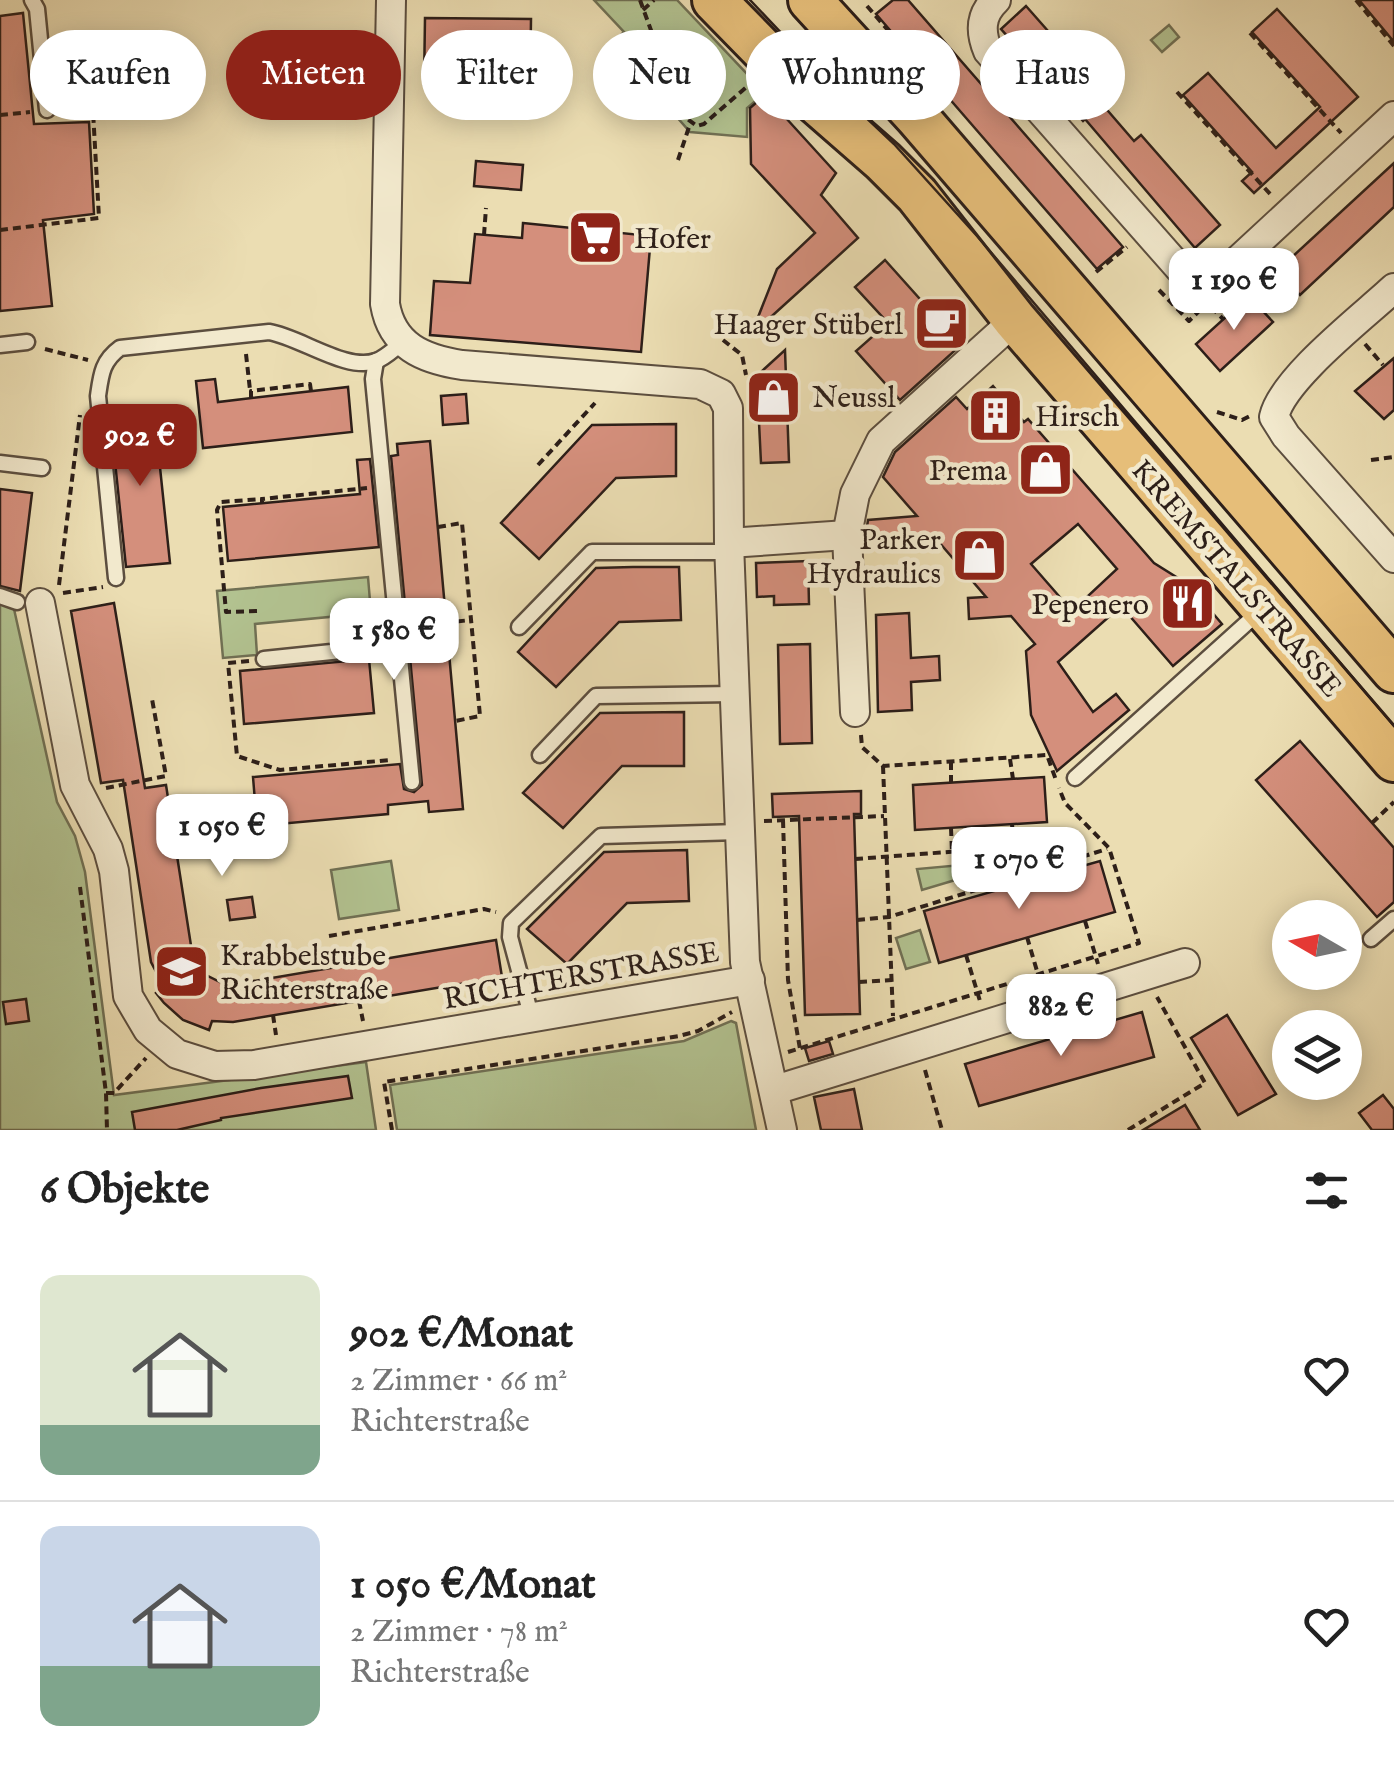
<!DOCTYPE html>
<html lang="de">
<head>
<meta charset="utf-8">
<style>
	:root { --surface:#fff; --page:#f2f2f2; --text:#222; --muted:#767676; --line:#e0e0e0; --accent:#8f2418 }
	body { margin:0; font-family:"IM FELL English",serif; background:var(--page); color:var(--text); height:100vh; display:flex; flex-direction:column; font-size:38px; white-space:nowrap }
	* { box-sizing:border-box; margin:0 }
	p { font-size:32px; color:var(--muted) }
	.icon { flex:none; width:55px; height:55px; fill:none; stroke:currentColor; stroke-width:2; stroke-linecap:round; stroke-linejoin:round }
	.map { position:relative; height:1130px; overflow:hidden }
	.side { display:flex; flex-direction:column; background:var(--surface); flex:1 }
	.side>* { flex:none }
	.top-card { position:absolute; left:30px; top:30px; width:1335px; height:90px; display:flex; gap:20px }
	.needle { width:65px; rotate:279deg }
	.tools { position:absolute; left:1272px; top:900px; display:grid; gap:20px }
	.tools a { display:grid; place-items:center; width:90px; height:90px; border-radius:50%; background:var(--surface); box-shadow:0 5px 25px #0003; font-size:50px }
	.price { position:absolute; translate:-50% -85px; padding:0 22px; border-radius:20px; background:#fff; color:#222; font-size:32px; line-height:65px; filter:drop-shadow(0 2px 5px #0008) }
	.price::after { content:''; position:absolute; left:50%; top:60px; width:30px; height:22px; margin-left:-15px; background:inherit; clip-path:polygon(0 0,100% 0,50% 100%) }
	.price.on { background:var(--accent); color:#fff }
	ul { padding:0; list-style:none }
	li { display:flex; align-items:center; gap:30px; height:250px; padding:0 40px }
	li+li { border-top:2px solid var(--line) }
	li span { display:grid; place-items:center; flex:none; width:280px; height:200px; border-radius:20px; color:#555 }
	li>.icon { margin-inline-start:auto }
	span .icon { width:120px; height:120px; fill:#fffc; stroke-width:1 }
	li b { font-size:42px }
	h2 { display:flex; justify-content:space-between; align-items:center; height:120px; padding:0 40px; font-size:42px }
	.pill { padding:0 35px; border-radius:45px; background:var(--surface); box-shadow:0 5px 25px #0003; font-size:35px; line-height:90px }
	.pill.on { background:var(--accent); color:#fff }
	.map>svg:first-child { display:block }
</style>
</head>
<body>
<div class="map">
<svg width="1394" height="1130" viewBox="0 0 1394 1130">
	<rect width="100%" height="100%" fill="#ebddb2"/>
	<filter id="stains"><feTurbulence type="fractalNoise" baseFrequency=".002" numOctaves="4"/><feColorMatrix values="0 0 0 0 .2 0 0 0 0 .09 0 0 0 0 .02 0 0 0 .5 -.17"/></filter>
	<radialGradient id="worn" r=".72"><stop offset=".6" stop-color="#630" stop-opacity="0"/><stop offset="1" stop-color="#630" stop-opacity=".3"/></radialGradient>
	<g fill="#b2c290" stroke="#707054" stroke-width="2.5">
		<polygon points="594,0 677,0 765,93 747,108 747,137 690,132 612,43 624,32"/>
		<polygon points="1169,25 1179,37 1162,52 1151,40"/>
		<polygon points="368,577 371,613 255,624 257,655 223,658 217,591"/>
		<polygon points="0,602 14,609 57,802 75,836 85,872 114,1095 366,1062 376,1130 0,1130"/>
		<polygon points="391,861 399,910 339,919 331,870"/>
		<polygon points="961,865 962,878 922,890 917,869"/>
		<polygon points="920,930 930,962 906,969 896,938"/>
		<polygon points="731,1021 736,1023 756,1130 397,1130 390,1085 684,1041"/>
	</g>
	<g fill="#d48f7c" stroke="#2d1f19" stroke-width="2.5" fill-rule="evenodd">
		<polygon points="893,0 908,0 1123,247 1097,269 876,14"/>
		<polygon points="1359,0 1394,0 1394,42"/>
		<polygon points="1026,6 1108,99 1102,104 1134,141 1141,135 1220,225 1195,248 1085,119 1083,121 1001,29"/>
		<polygon points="1277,9 1358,97 1254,193 1242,181 1252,172 1183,95 1208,73 1276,148 1320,107 1252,32"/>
		<polygon points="23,13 34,124 89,122 94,214 43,220 52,306 0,311 0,16"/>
		<polygon points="425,18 531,19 530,86 424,85"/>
		<polygon points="765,95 836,173 821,195 858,238 751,335 777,269 815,233 751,164 750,108"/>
		<polygon points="476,161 523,165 521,190 474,186"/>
		<polygon points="1394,163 1394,207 1300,295 1278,270"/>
		<polygon points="523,223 651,236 641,352 430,335 434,281 470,283 475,234 522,238"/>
		<polygon points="885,260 961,345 900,400 856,351 888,323 855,287"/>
		<polygon points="1249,296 1273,322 1220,371 1196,344"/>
		<polygon points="785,350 789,462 761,463 758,402 764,402 762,371"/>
		<polygon points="1394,358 1394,410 1384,419 1355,391"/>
		<polygon points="215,379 218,402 348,387 352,432 203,448 196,381"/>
		<path d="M993 386 1024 422 1028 419 1154 563 1189 585 1222 624 1173 666 1121 606 1058 662 1093 712 1116 694 1129 710 1057 771 1031 715 1026 651 1035 644 1011 616 969 619 968 598 986 597 932 534 865 540 868 520 917 516 883 477 895 452 956 397 967 409ZM1078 524 1117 569 1072 611 1031 564Z"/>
		<polygon points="466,394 468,423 443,425 441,396"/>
		<polygon points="154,410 170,563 126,567 110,414"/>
		<polygon points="676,424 676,476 616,478 539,559 501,523 592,425"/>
		<polygon points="430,441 463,809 429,812 428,801 388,805 388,814 257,826 253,777 400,764 404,789 414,792 422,785 391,456 398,455 397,444"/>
		<polygon points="370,459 379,547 228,561 223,507 360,494 357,460"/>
		<polygon points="0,489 32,493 20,591 0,586"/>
		<polygon points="808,561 809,604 774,605 774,596 757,597 756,563"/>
		<polygon points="633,567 679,567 681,620 619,622 556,687 518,652 596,568"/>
		<polygon points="114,603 145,788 166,785 192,952 204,974 224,984 236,984 496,940 502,977 233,1022 212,1021 209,1030 183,1020 164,1003 156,993 164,987 151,962 123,780 101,783 71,611"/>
		<polygon points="385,612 387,630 373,632 371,613"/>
		<polygon points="909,613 911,658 939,656 940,680 911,682 912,710 878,712 876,615"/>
		<polygon points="810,644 812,743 780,744 778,645"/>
		<polygon points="369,659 374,713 244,724 240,671"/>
		<polygon points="684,712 684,766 622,766 563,828 523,793 600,713"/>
		<polygon points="1300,741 1394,848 1394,902 1377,917 1256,780"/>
		<polygon points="1044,777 1047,822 915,830 913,785"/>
		<polygon points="861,791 861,814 854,814 860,1014 805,1015 799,816 773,817 772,794"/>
		<polygon points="687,850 689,901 627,903 567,964 527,929 604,852"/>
		<polygon points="1100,861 1115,912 939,963 924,911"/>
		<polygon points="252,897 255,917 230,920 227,900"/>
		<polygon points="26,999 29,1021 6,1024 3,1002"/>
		<polygon points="1142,1012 1154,1057 979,1106 965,1064"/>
		<polygon points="1227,1015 1276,1094 1238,1115 1191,1038"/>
		<polygon points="829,1041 833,1054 809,1061 805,1048"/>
		<polygon points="348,1076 352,1098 221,1118 221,1120 177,1130 135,1130 132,1112 261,1088"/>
		<polygon points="854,1089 862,1130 821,1130 814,1097"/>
		<polygon points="1383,1095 1394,1109 1394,1130 1372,1130 1359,1113"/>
		<polygon points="1185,1105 1200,1130 1143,1130"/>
	</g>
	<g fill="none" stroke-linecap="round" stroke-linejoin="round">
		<defs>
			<g id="lane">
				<polyline points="32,0 37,9 47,110"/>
				<polyline points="0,345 27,342"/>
				<polyline points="376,361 373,379 412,782"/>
				<polyline points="0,463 42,468"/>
				<path d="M116 578 98 396C101 375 102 361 120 348L269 332C300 337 347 372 376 361 385 358 394 349 402 343"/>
				<polyline points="0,596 17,602"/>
				<polyline points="519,627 592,552 730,552"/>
				<polyline points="264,659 399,645"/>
				<polyline points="540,755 596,696 734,694"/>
				<polyline points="1075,778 1260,611"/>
				<polyline points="1371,939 1394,919"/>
				<polyline points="528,1004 510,937 511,923 601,836 739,832"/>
			</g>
			<g id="street">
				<path d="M391 0 385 304C392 346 423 359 462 365L700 384 721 394 728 408 729 543 745 962 782 1130"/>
				<path d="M996 0C980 15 980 32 988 51L1181 270 1199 285 1219 278 1394 116"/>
				<path d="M1394 288C1364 316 1282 379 1274 417L1286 436 1394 558"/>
				<polyline points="729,543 847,535"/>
				<polyline points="40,603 75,785 108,849 114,871 128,996 148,1030 177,1054 215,1066 254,1065 750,980"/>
				<polyline points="855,712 847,535 855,494 881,441 1015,320"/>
				<polyline points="775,1090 1185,963"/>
			</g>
			<g id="primary">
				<polyline points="714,0 804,92 883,161 917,195 1015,320 1394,760"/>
				<polyline points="810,0 917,117 1394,671"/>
			</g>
		</defs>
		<use href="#lane" stroke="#5c4e3f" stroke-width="19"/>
		<use href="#street" stroke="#5c4e3f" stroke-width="32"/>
		<use href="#primary" stroke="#2d1f19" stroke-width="48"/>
		<g stroke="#2d1f19" stroke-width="4" stroke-dasharray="8 5" stroke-linecap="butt">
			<polyline points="640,0 652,33"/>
			<polyline points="1356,0 1394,46"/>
			<polyline points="867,6 934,83"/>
			<polyline points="643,10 654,0"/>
			<polyline points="1250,33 1341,133"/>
			<circle cx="657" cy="48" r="14"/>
			<polyline points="663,61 682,115 697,126 704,124 751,83"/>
			<polyline points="1177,92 1271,195"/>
			<polyline points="0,115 30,112"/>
			<polyline points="678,160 690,124"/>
			<polyline points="0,230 99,218 93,111 64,111"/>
			<polyline points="484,235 486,208"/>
			<polyline points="1096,272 1127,247"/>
			<polyline points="1159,290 1189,321 1200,310"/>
			<polyline points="1211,307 1223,319"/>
			<polyline points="723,340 742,355 746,375"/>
			<polyline points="1365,344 1383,365"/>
			<polyline points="45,349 88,360"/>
			<polyline points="246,354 250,390"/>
			<polyline points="251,398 251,391 310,384 311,391"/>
			<polyline points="1217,412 1242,420 1250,416"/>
			<polyline points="1371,460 1394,457"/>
			<polyline points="538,465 595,403"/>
			<polyline points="262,504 262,499 367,488"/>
			<polyline points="438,527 462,523 480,716 455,721"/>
			<polyline points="59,585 80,415"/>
			<polyline points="63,593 103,587"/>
			<polyline points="257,611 226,612 217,510 221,502 262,499"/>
			<polyline points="431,624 471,620"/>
			<polyline points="249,661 228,663 237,756 280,770 390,760"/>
			<polyline points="861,735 862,747 883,766 1047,755 1056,780"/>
			<polyline points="1010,759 1013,779"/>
			<polyline points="951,762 951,783"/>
			<polyline points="883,766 893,1016"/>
			<polyline points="106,788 166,776 152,699"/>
			<polyline points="783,820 788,980 800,1049"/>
			<polyline points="764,821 884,816"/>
			<polyline points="1372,823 1394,802"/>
			<polyline points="1012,824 1014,847"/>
			<polyline points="951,828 952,852"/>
			<polyline points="855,859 1014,847 1026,882"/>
			<polyline points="80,887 106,1093 107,1130"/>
			<polyline points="857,920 889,917 1107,849"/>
			<polyline points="1085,921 1098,964"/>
			<polyline points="329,936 484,909 496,912"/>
			<polyline points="1027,937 1037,971"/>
			<polyline points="966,955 980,1001"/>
			<polyline points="859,982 892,980"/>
			<polyline points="445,986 448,1006"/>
			<polyline points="359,1001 363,1021"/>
			<polyline points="273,1015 276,1035"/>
			<polyline points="788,1052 1139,943 1109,848 1065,803 1059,788"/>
			<polyline points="925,1070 942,1130"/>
			<polyline points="106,1093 114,1093 146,1058"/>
			<polyline points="392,1130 384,1082 679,1036 698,1031 732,1012"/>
			<polyline points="1128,1130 1205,1083 1157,997"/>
		</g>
		<use href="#lane" stroke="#f2e9cd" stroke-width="14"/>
		<use href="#street" stroke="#f2e9cd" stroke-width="28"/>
		<use href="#primary" stroke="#e6be79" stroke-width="42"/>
		<polyline stroke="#2d1f19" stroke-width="2.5" points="750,0 821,75 894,144 977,236 1394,726"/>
	</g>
	<defs>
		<symbol id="supermarket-square" viewBox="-11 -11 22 22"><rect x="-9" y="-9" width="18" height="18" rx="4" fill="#8f2418" stroke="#f2e9cd"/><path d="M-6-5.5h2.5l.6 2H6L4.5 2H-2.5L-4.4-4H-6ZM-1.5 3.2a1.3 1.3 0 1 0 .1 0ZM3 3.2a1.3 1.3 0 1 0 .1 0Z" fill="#fff"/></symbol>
		<symbol id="cafe-square" viewBox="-11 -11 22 22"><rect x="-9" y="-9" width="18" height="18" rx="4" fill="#8f2418" stroke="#f2e9cd"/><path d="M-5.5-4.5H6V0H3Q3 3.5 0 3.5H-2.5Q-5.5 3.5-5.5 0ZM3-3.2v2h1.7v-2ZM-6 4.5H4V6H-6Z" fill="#fff"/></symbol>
		<symbol id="shop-square" viewBox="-11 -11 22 22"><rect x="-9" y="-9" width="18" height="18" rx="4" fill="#8f2418" stroke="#f2e9cd"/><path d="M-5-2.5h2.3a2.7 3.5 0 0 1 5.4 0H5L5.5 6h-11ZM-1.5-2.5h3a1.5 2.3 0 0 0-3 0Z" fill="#fff"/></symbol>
		<symbol id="building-square" viewBox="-11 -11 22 22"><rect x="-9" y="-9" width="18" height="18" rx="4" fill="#8f2418" stroke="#f2e9cd"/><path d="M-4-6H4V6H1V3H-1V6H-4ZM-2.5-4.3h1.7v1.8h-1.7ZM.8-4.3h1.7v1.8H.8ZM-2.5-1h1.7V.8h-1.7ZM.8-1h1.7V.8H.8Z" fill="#fff"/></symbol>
		<symbol id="restaurant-square" viewBox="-11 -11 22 22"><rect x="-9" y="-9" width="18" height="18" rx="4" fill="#8f2418" stroke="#f2e9cd"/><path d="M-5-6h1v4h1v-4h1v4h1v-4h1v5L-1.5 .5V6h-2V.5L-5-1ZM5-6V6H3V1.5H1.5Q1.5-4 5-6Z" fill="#fff"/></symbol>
		<symbol id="school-square" viewBox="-11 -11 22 22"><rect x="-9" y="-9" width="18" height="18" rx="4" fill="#8f2418" stroke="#f2e9cd"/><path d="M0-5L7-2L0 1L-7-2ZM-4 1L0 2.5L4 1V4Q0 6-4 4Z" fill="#fff"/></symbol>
	</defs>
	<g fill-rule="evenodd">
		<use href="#supermarket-square" x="564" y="206" width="63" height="63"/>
		<use href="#cafe-square" x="910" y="292" width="63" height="63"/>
		<use href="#shop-square" x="742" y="366" width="63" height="63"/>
		<use href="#building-square" x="964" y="384" width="63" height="63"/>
		<use href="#shop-square" x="1014" y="438" width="63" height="63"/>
		<use href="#shop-square" x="948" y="524" width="63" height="63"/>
		<use href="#restaurant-square" x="1156" y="572" width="63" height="63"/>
		<use href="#school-square" x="150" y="940" width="63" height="63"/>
	</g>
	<g text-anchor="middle" stroke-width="9" stroke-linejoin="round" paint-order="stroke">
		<g font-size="30" fill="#2d1f19" stroke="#f2e9cd" text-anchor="start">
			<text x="634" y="248">Hofer</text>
			<text x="903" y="334" text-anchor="end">Haager Stüberl</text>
			<text x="812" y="407">Neussl</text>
			<text x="1035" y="426">Hirsch</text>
			<text x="1007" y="480" text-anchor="end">Prema</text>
			<text x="941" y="549" text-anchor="end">Parker<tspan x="941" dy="34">Hydraulics</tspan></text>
			<text x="1149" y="614" text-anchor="end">Pepenero</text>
			<text x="220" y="965">Krabbelstube<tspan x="220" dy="34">Richterstraße</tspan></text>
		</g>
		<g font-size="30" fill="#2d1f19" stroke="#f2e9cd">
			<text transform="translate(1237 578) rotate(49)" y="10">KREMSTALSTRASSE</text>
			<text transform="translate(581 975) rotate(-10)" y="10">RICHTERSTRASSE</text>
		</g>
	</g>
	<rect width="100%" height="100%" filter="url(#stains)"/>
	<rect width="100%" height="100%" fill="url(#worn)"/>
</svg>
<div class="tools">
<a><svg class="needle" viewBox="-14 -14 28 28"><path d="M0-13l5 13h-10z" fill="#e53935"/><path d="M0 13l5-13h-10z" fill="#767676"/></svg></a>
<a><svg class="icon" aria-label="layers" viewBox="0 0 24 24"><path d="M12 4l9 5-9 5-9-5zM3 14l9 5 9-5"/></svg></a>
</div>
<b class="price" style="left:1234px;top:333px">1 190 €</b>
<b class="price on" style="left:140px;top:489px">902 €</b>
<b class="price" style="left:394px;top:683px">1 580 €</b>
<b class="price" style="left:222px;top:879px">1 050 €</b>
<b class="price" style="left:1019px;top:912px">1 070 €</b>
<b class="price" style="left:1061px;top:1059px">882 €</b>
<div class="top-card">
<a class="pill">Kaufen</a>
<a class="pill on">Mieten</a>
<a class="pill">Filter</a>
<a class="pill">Neu</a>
<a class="pill">Wohnung</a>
<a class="pill">Haus</a>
</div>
</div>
<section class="side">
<h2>6 Objekte<svg class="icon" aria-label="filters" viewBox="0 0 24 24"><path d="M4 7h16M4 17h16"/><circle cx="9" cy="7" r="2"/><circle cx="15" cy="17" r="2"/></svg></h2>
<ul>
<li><span style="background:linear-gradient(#dfe7d0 75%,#7fa58c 0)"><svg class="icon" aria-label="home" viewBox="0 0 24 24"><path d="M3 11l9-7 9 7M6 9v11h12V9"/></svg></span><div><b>902 €/Monat</b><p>2 Zimmer · 66 m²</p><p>Richterstraße</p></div><svg class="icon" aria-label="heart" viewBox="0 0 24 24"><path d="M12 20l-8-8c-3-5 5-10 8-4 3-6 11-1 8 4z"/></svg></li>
<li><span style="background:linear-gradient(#c9d6e8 70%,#7fa58c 0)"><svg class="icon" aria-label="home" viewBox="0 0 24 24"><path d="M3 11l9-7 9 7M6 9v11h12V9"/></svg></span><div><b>1 050 €/Monat</b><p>2 Zimmer · 78 m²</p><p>Richterstraße</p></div><svg class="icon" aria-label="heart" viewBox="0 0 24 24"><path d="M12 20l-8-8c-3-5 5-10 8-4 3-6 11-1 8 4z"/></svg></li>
</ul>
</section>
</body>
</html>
